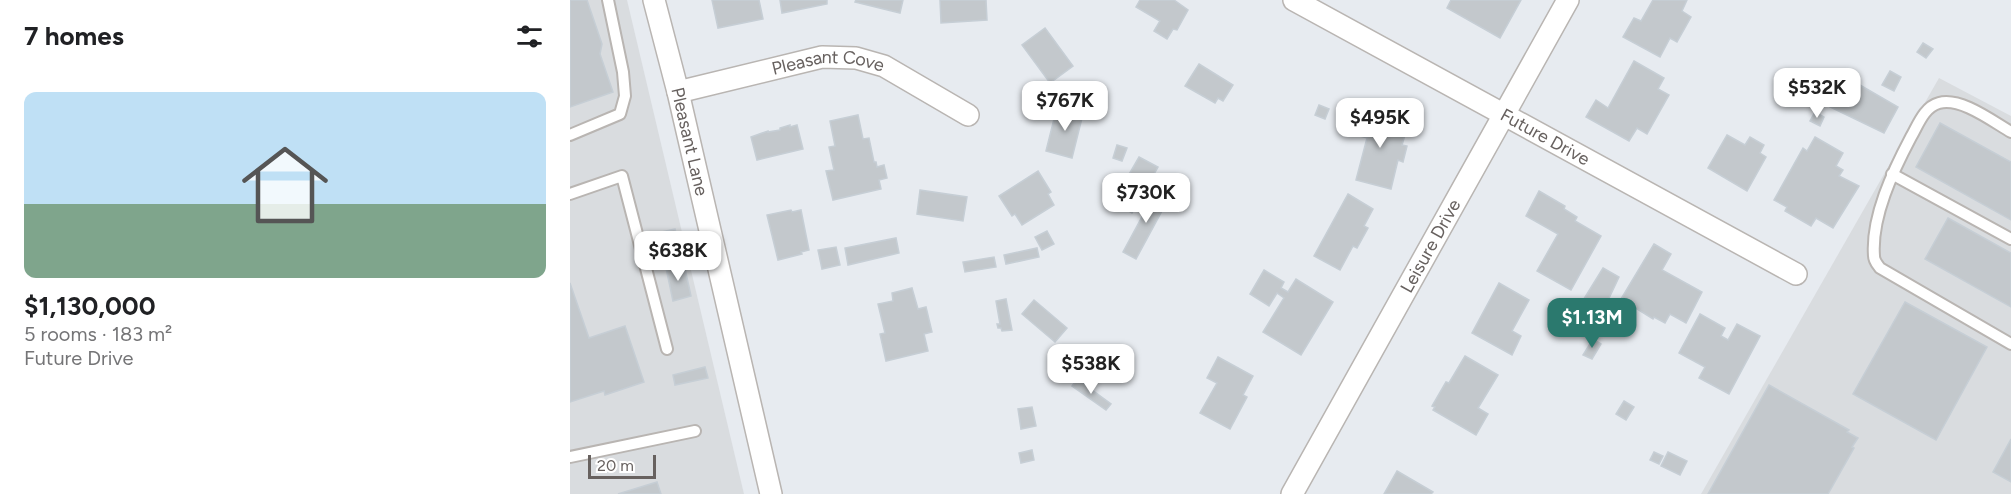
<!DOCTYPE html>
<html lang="en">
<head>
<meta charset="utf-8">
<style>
	:root { --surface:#fff; --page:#f6f6f6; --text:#202124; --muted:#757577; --accent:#2b796e }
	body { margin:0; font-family:Figtree,sans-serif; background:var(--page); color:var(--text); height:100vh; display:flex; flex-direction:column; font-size:22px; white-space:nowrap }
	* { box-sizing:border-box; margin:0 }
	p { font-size:20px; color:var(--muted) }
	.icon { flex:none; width:33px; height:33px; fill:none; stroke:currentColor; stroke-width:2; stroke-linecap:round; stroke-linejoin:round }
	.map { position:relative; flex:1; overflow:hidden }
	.side { display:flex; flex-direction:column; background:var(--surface); width:570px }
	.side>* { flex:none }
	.scale { position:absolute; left:18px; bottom:15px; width:68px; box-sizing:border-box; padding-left:6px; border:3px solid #67615f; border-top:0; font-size:16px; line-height:21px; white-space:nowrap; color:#67615f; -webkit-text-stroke:4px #fff; paint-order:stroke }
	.price { position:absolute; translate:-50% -51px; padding:0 14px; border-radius:12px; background:#fff; color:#222; font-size:20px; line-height:39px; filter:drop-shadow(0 2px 3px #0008) }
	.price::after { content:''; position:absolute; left:50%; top:36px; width:18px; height:14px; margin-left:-9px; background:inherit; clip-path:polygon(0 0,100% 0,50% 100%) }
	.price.on { background:var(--accent); color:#fff }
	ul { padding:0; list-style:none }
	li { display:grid; align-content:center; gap:12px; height:318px; padding:0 24px }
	li span { display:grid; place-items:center; height:186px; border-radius:12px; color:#555 }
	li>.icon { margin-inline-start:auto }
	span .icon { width:108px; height:108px; fill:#fffc; stroke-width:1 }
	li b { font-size:26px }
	h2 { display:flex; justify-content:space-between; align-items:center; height:72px; padding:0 24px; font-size:26px }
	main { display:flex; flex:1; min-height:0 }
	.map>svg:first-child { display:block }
</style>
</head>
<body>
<main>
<section class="side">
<h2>7 homes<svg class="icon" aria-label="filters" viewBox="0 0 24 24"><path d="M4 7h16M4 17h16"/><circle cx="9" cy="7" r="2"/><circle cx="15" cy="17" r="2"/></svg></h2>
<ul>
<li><span style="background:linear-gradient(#bfe0f5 60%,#7fa58c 0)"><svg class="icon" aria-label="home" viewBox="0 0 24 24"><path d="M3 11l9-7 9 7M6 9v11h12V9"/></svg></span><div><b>$1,130,000</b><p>5 rooms · 183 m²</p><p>Future Drive</p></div></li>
</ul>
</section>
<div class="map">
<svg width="1441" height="494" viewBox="0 0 1441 494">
	<rect width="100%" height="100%" fill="#e7ebf0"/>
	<g fill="#d9dcdf">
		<polygon points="0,0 57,0 174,494 0,494"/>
		<polygon points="1369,78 1441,116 1441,494 1131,494"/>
	</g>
	<g fill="#c3c8cc" stroke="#c6ced5" stroke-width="1.5">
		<polygon points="0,0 17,0 32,44 30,54 43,92 0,107"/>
		<polygon points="142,0 189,0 193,19 148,28"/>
		<polygon points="210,0 257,0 257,4 212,13"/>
		<polygon points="286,0 333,0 330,13 285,2"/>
		<polygon points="370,0 416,0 417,20 371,23"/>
		<polygon points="570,0 604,0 618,10 607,30 603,29 597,39 584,31 590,21 566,7"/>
		<polygon points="881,0 951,0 930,38 877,8"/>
		<polygon points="1083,0 1117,0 1112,11 1121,17 1107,42 1100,38 1090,57 1053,37 1064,18 1071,21"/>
		<polygon points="475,28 503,66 480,83 452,45"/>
		<polygon points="1353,43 1363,49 1356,58 1347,52"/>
		<polygon points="1064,61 1094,78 1088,89 1099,95 1077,134 1067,128 1059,141 1016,117 1026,100 1038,108"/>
		<polygon points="629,64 663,85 653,101 648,98 645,103 615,86"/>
		<polygon points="1320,71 1331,77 1324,91 1312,85"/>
		<polygon points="1276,77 1328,107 1314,133 1260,107"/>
		<polygon points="749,105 759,109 755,119 745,115"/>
		<polygon points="487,107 513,114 502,158 476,151"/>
		<polygon points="1245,112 1254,117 1250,126 1240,121"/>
		<polygon points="785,113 838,125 832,145 837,146 833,162 828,160 821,189 786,180 797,138 780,133"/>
		<polygon points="288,115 293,139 299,138 304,162 306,162 307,167 314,165 317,178 309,180 311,189 263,200 256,171 264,170 259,147 265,146 260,121"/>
		<polygon points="1370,123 1441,162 1441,220 1346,167"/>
		<polygon points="220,125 220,127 227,125 233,149 187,160 181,137 198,131 198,132 210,130 210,128"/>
		<polygon points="1157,135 1175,145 1180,137 1194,145 1190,153 1196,157 1177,191 1138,168"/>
		<polygon points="1245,137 1273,153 1266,166 1273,170 1269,176 1289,186 1263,228 1246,218 1241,226 1215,211 1217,207 1204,200 1233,148 1237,151"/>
		<polygon points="547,145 557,148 552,161 543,158"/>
		<polygon points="569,157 588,167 562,213 543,202"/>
		<polygon points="468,171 481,192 478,194 484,205 452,225 445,214 442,216 429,196"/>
		<polygon points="587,189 600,196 566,259 553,252"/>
		<polygon points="350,190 397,197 393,221 347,214"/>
		<polygon points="969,191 995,206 994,209 1007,217 1005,221 1031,236 1001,290 967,271 988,234 956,216"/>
		<polygon points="778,194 803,209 794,226 798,228 787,248 783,246 770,270 744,256"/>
		<polygon points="221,210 222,212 231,210 239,250 231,252 232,254 208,260 197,215"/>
		<polygon points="1378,218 1441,253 1441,307 1355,259"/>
		<polygon points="105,229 113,262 95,267 87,233"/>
		<polygon points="477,231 484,244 472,250 465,237"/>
		<polygon points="326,238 329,253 278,265 275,248"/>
		<polygon points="1084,244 1101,254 1092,270 1132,292 1116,323 1100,314 1095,323 1084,317 1083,319 1051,299"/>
		<polygon points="266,247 270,265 252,269 248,250"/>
		<polygon points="467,248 469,257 436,264 434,255"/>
		<polygon points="424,257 426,267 395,272 393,262"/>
		<polygon points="114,264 121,296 103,301 96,268"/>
		<polygon points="1033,268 1049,277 1032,313 1012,302"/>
		<polygon points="694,270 714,282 711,288 718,292 726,279 763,302 731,355 693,332 714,298 707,293 699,306 680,294"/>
		<polygon points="0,283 19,338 55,326 74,382 35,395 34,391 0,402"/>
		<polygon points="929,283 959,300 942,331 951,336 942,355 902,333"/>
		<polygon points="342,288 348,309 356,307 362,332 354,334 358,351 316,361 310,334 315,333 308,304 323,301 322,293"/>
		<polygon points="436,299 442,330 432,331 431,328 428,328 427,324 430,324 426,301"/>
		<polygon points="464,300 497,328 485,342 452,314"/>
		<polygon points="1335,302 1417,347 1366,440 1283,394"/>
		<polygon points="1130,314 1155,328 1151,336 1158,340 1167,324 1190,336 1159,394 1129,378 1135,367 1109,353"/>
		<polygon points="1023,339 1031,344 1022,359 1013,355"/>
		<polygon points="895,356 928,375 908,408 918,414 906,435 863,410 865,407 862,406 876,382 879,383"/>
		<polygon points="648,357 683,376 673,395 677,397 660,429 630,413 647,383 637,378"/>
		<polygon points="135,367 138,378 105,385 103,375"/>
		<polygon points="507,379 541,404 536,410 502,386"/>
		<polygon points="1199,385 1279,430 1277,432 1288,438 1282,447 1284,448 1258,494 1138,494"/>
		<polygon points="1054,401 1064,407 1056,420 1046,414"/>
		<polygon points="462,407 466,426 451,429 448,409"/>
		<polygon points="1441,439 1441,482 1423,472"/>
		<polygon points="462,450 464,460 451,463 449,453"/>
		<polygon points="1084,452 1093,456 1089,464 1080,460"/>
		<polygon points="1098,452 1117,461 1110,475 1091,466"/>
		<polygon points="827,471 863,492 861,494 814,494"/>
		<polygon points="87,482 91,494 48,494"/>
	</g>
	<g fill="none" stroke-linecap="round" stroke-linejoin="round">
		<defs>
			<g id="lane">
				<path d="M1441 132C1422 121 1391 97 1369 103 1354 107 1348 125 1341 137 1323 171 1301 217 1304 256 1304 261 1307 264 1310 268L1441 344"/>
				<polyline points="0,135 50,114 55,96 53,72 38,0"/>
				<polyline points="1322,174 1441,239"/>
				<polyline points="0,194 52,176 97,349"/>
				<polyline points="0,457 125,431"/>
			</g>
			<g id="street">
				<path id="s1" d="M84 0 108 92 201 494"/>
				<path id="s2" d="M724 0 1226 274"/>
				<path id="s3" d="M108 92 252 57 286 58 314 66 398 115"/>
				<path id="s4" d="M722 494 998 0"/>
			</g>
		</defs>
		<use href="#lane" stroke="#b9b5b2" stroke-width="14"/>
		<use href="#street" stroke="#b9b5b2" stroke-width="24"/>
		<use href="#lane" stroke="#fff" stroke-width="10"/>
		<use href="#street" stroke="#fff" stroke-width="21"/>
	</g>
	<g text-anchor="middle" stroke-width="5" stroke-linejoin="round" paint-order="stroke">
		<g font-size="18" fill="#67615f" stroke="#fff">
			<text dy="6" stroke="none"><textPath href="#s3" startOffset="154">Pleasant Cove</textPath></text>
			<text dy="6" stroke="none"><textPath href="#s2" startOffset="286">Future Drive</textPath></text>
			<text dy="6" stroke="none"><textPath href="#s1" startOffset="146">Pleasant Lane</textPath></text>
			<text dy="6" stroke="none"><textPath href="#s4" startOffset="284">Leisure Drive</textPath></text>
		</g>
	</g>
</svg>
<div class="scale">20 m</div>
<b class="price" style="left:1247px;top:119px">$532K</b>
<b class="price" style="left:495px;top:132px">$767K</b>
<b class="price" style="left:810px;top:149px">$495K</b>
<b class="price" style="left:576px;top:224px">$730K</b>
<b class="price" style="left:108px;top:282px">$638K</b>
<b class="price on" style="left:1022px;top:349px">$1.13M</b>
<b class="price" style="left:521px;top:395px">$538K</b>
</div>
</main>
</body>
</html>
